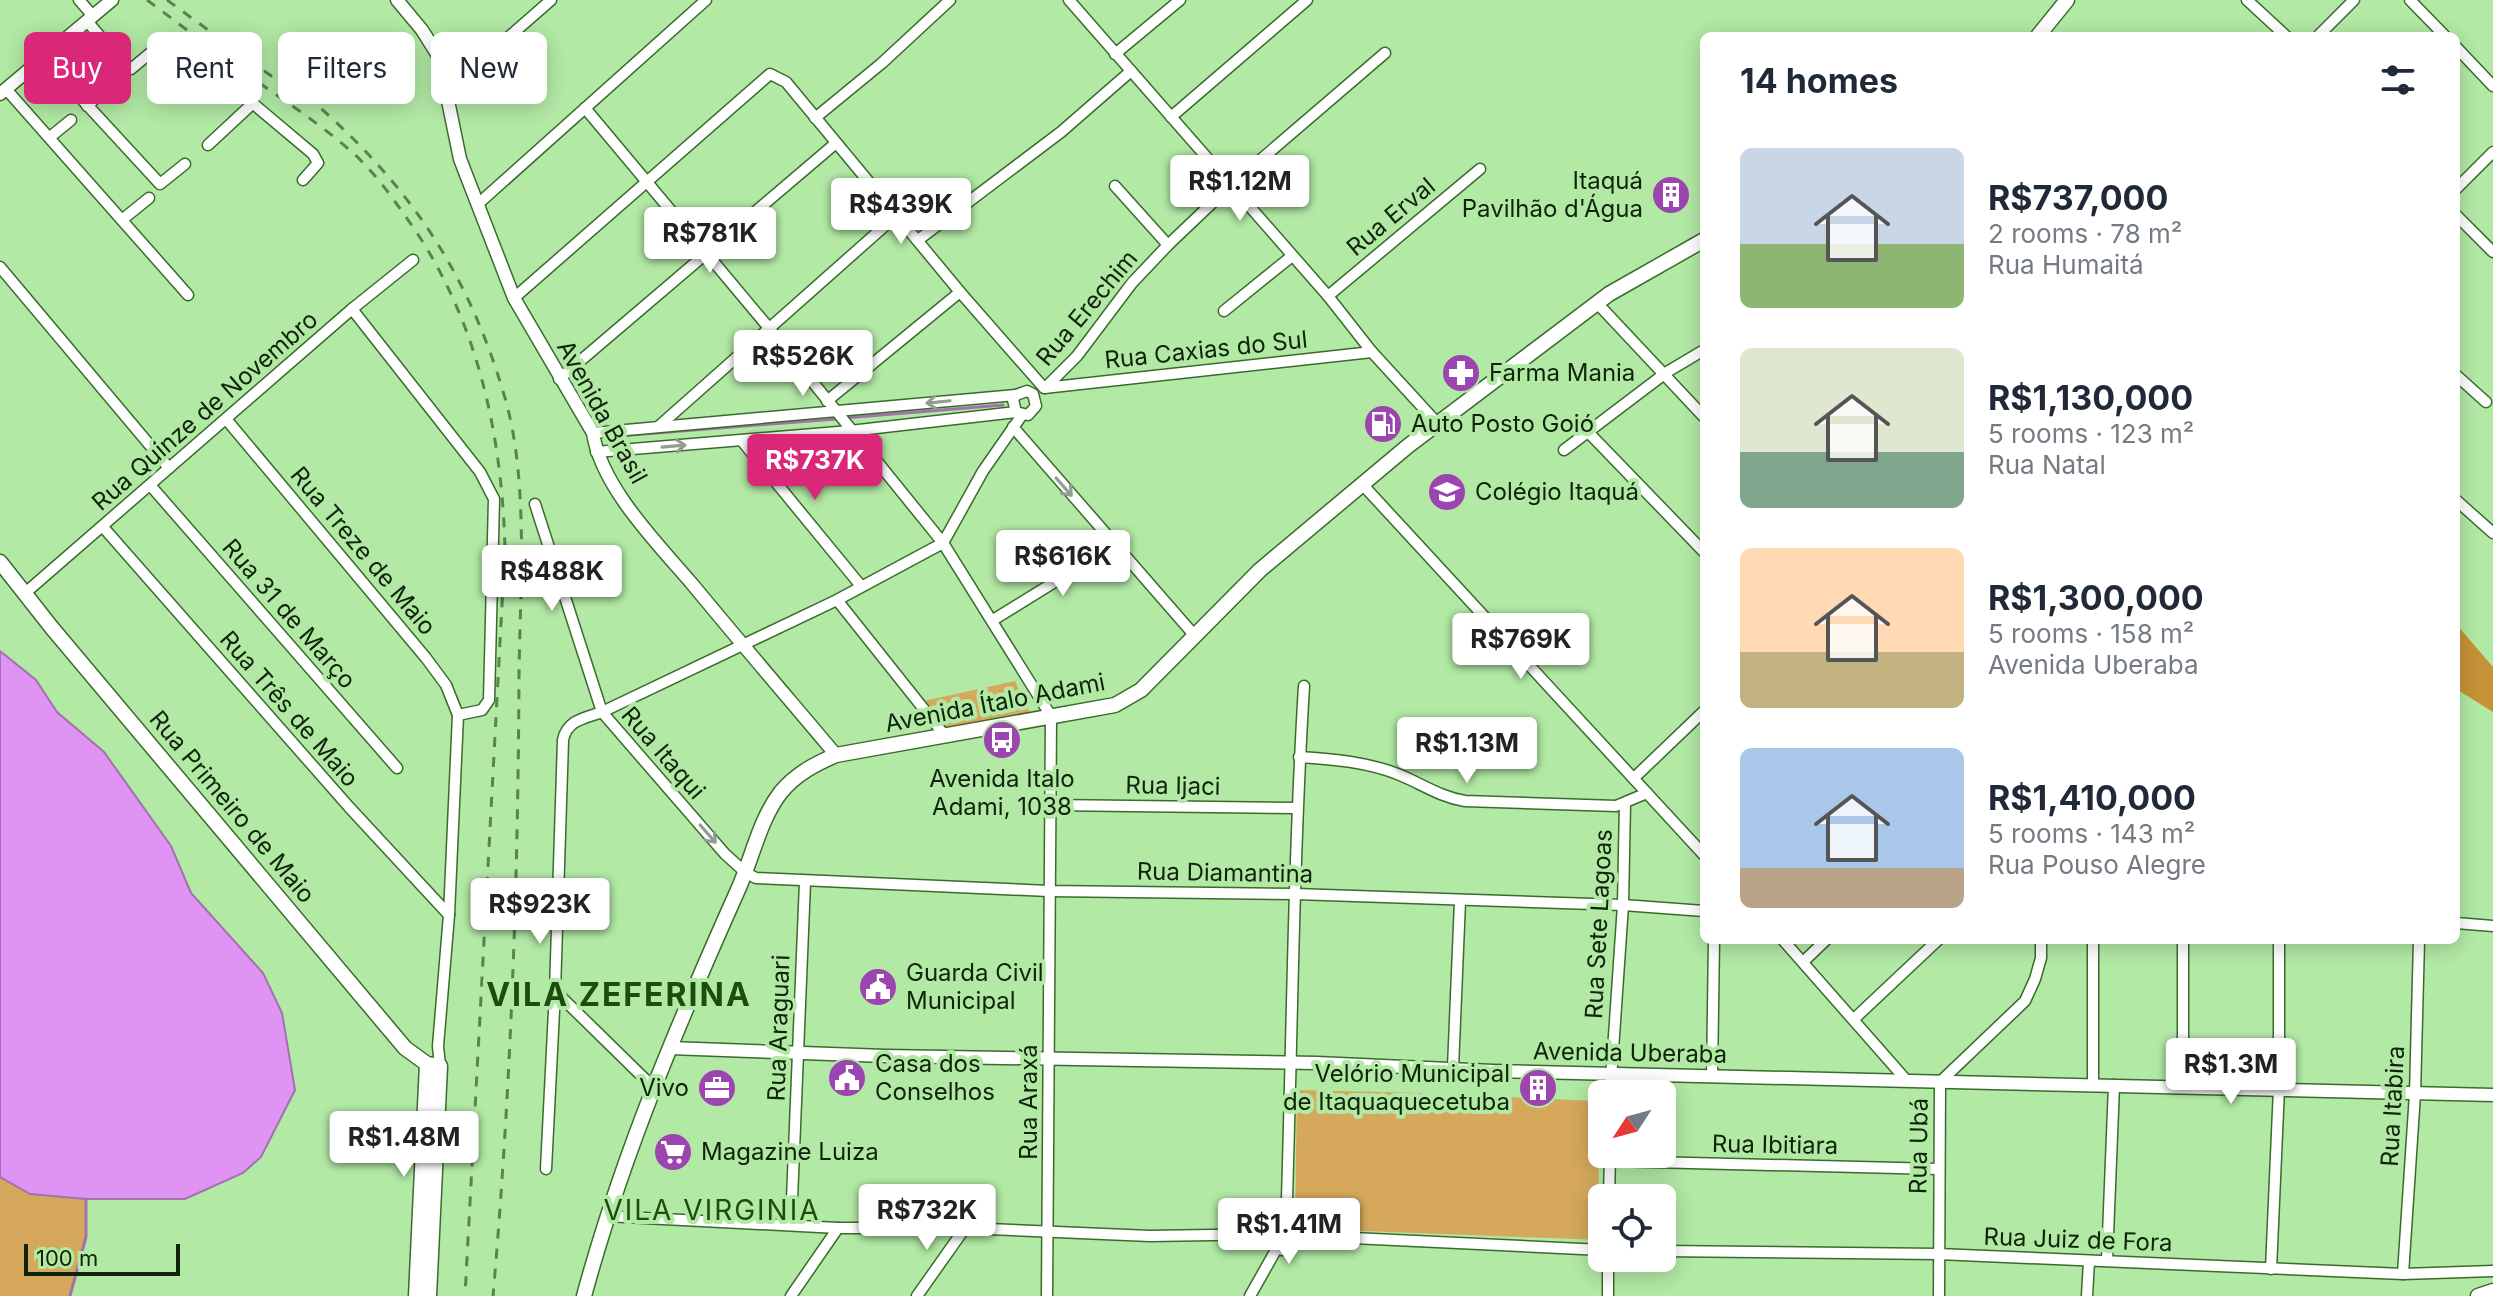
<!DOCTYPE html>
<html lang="en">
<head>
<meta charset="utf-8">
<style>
	:root { --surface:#fff; --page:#f6f6f7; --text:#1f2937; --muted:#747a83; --accent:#db2777 }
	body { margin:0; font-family:Inter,sans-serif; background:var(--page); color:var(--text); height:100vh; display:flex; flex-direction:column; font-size:30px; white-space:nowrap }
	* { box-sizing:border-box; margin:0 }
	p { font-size:26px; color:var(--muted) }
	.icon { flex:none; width:44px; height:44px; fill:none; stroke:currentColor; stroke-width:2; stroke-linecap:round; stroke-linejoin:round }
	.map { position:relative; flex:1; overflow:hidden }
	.details { position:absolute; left:1700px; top:32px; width:760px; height:912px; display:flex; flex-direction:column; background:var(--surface); border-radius:12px; box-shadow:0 4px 20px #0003 }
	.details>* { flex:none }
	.top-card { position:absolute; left:24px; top:32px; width:760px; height:72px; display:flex; gap:16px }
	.needle { width:52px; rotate:234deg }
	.tools { position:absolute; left:1588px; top:1080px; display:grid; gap:16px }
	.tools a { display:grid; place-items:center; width:88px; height:88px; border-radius:12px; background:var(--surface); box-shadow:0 4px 20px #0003; font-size:40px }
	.scale { position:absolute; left:24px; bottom:20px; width:156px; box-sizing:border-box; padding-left:8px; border:4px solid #0f240a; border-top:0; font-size:22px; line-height:28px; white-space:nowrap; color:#0f240a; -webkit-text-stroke:6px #b2e9a5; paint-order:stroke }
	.price { position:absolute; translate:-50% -68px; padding:0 18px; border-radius:8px; background:#fff; color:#222; font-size:26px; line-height:52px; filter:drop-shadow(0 2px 4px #0008) }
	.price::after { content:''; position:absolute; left:50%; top:48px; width:24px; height:18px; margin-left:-12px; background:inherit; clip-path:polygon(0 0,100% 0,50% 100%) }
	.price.active { background:var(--accent); color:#fff }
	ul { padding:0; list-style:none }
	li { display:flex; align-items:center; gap:24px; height:200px; padding:0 40px }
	li span { display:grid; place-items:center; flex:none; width:224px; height:160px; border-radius:12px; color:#555 }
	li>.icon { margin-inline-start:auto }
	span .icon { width:96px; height:96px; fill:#fffc; stroke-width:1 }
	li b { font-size:34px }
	h2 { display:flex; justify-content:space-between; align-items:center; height:96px; padding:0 40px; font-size:34px }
	.pill { padding:0 28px; border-radius:12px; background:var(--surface); box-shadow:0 4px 20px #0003; font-size:28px; line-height:72px }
	.pill.active { background:var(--accent); color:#fff }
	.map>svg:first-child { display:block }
</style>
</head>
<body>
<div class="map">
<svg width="2493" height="1296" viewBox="0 0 2493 1296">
	<rect width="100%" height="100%" fill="#b2e9a5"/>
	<g fill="#d5a85c">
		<polygon points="353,35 380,66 363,80 336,50"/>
		<polygon points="1015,681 1031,715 949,731 924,701"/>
		<polygon points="1297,1090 1422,1093 1450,1109 1467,1104 1484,1096 1597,1101 1600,1240 1310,1229 1295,1225"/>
		<polygon points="0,1177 30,1194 86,1199 86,1237 69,1296 0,1296"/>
	</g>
	<polygon fill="#c59336" points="2456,624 2493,667 2493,712 2456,689"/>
	<polygon fill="#df93f2" stroke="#a172ac" stroke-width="2" points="0,651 36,680 57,712 104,752 171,846 191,893 263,973 282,1013 295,1090 261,1157 243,1173 185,1199 86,1199 30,1194 0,1177"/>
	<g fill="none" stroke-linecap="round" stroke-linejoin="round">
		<g stroke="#a172ac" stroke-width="3">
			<polyline points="844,418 1003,405"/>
			<polyline points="618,436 836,419"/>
			<polyline points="70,1296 86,1237 86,1199"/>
		</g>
		<defs>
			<g id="minor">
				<polyline points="79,0 93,16"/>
				<polyline points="1069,0 1328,296 1372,352 1437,423"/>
				<polyline points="2247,0 2286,36"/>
				<polyline points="2410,0 2445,36"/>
				<polyline points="87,21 124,65 131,69 166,40 171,39 181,43 313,154 318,163 303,180"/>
				<polyline points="2318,36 2354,0"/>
				<polyline points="2456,47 2493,86"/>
				<polyline points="1115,54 1180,0"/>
				<polyline points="43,57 160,184 185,164"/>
				<polyline points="445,88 471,70 551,0"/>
				<polyline points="6,89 188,295"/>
				<polyline points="87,106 116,80"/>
				<polyline points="585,108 769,328 943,543 1051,716 1047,1296"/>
				<polyline points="1171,117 1307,0"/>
				<polyline points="815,118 882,63 950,0"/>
				<polyline points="50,137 71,120"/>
				<polyline points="208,145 252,104"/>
				<polyline points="1115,186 1168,245"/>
				<polyline points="2456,189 2493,152"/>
				<polyline points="478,204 706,0"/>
				<polyline points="2456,215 2493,252"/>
				<polyline points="123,219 149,198"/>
				<polyline points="918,240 1061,132 1131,71"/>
				<polyline points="0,267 169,468"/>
				<polyline points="1328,296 1480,169"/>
				<polyline points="514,298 770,74 786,82 960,292 1044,388 1372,352"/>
				<polyline points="1597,303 1704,417"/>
				<polyline points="352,309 480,472 494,499 489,700 482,710 458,715"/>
				<polyline points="1224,311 1292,256"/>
				<polyline points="2456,375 2486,402"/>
				<polyline points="559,379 836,143"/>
				<polyline points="1045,388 1077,356 1132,283 1168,245 1230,186 1385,53"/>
				<polyline points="827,401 960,292"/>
				<polyline points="226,419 426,658 446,685 458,715 449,915 438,1046 440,1066"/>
				<polyline points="658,427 897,215"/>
				<polyline points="1013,427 1195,636"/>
				<polyline points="1588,432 1704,552"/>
				<polyline points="593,433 1016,395"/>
				<polyline points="742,441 861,586"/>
				<polyline points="1564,450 1667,372 1704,350"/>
				<polyline points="596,452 850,431 1016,412 1028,415 1036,406 1033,394 1027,391 1016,395 1013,400 1016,412"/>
				<polyline points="1362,484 1704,855"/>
				<polyline points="150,485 397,768"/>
				<polyline points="2456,500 2493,533"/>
				<polyline points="535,504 602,712 725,854 746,873 756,878 1049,891 1295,894 1623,905 1704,911"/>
				<polyline points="103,527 349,807 449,915"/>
				<polyline points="24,594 352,309 413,260"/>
				<polyline points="837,600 946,737"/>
				<polyline points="993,620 1069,573 1111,541"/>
				<path d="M1299 757C1333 759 1368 762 1400 775 1422 784 1440 797 1465 801L1616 806 1647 793"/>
				<polyline points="1634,778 1704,711"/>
				<polyline points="1050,805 1296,808"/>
				<polyline points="2456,923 2493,926"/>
				<polyline points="1783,940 1907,1081"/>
				<polyline points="1804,961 1826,940"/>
				<polyline points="555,991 653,1087"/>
				<polyline points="1854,1019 1938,940"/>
				<polyline points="1453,1068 1460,901"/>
				<polyline points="1712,1077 1714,940"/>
				<polyline points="2093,1085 2093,940"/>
				<polyline points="2183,1087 2183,940"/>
				<polyline points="1610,1094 1623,905 1625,803"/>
				<polyline points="1610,1161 1938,1169"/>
				<path d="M546 1169 555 991 563 740C567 720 585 718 602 712L837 600 943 543 983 471 1022 415"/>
				<polyline points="1609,1198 1610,1156"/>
				<polyline points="606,1216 838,1228 965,1228 1150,1236 1274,1234"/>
				<polyline points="791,1224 805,882"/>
				<circle cx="1282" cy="1240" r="10"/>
				<path d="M1286 1231C1292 1049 1293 867 1304 686"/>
				<polyline points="1290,1235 1602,1250"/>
				<polyline points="1662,1251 1938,1254 2403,1274 2493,1271"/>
				<polyline points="2107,1260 2114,1085"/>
				<polyline points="2271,1269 2279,1088 2279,940"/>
				<polyline points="2403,1274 2415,1094 2419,940"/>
				<polyline points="791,1296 838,1228"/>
				<polyline points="917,1296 965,1228"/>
				<polyline points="1250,1296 1277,1248"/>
				<polyline points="1608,1296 1608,1258"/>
				<polyline points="1939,1296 1940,1082 2025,1001 2035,979 2041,958 2041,940"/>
				<polyline points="2087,1296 2089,1261"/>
			</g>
			<g id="tertiary">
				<path d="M397 0 422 30 439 57 460 159 514 298 593 433C601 487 658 544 693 585 740 642 788 698 836 755"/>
				<polyline points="0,94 112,0"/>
				<polyline points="670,1048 885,1056 1317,1063 1493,1071 2493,1095"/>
			</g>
			<g id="secondary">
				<polyline points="2038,36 2067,0"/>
				<polyline points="0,562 52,628 405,1048 427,1064 440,1066 429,1296"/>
				<polyline points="416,1296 427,1064"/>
				<path d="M584 1296C622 1156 678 1024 737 892 752 860 759 820 781 792 796 774 815 764 836 755L1115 705 1141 690 1260 570 1408 446 1609 294 1704 240"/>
				<polyline points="2478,1296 2493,1291"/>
			</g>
		</defs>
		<use href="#minor" stroke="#3a6b2d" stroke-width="13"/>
		<use href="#tertiary" stroke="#3a6b2d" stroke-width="15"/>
		<use href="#secondary" stroke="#3a6b2d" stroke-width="17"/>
		<use href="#minor" stroke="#fff" stroke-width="10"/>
		<use href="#tertiary" stroke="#fff" stroke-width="12"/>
		<use href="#secondary" stroke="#fff" stroke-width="14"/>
		<g stroke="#5c8153" stroke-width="3" stroke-dasharray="10 10" stroke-linecap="butt">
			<path d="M147 0C181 25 215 52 249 76 284 100 320 124 352 152 373 171 390 194 406 217 476 314 502 431 505 549L465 1296"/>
			<polyline points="167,0 296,94"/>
			<path d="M291 83C399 171 466 263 505 398 529 481 520 589 519 675 518 883 511 1089 493 1296"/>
		</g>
	</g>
	<defs><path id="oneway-shaft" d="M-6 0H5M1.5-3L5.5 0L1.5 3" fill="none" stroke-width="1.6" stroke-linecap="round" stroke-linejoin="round" transform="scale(2)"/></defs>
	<g stroke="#939c91">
		<use href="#oneway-shaft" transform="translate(938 402) rotate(174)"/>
		<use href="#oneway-shaft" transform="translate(674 446) rotate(-5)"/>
		<use href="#oneway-shaft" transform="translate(1064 487) rotate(49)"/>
		<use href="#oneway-shaft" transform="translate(708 834) rotate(49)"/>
	</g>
	<defs>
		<symbol id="building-disc" viewBox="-11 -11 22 22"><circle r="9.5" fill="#9c45b1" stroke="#b2e9a5"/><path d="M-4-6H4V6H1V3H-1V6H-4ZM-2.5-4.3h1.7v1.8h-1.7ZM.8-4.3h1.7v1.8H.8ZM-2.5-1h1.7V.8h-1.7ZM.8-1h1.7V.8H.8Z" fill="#fff"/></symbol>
		<symbol id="pharmacy-disc" viewBox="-11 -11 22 22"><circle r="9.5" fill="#9c45b1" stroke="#b2e9a5"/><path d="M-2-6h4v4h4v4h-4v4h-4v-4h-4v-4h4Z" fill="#fff"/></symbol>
		<symbol id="fuel-disc" viewBox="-11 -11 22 22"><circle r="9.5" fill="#9c45b1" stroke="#b2e9a5"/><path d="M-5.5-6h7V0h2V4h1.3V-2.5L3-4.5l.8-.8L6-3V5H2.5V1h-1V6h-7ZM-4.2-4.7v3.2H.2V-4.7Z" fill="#fff"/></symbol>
		<symbol id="school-disc" viewBox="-11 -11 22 22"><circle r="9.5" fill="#9c45b1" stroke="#b2e9a5"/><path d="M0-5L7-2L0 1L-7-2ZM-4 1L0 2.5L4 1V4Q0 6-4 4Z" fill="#fff"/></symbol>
		<symbol id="bus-disc" viewBox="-11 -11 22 22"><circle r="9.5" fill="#9c45b1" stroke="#b2e9a5"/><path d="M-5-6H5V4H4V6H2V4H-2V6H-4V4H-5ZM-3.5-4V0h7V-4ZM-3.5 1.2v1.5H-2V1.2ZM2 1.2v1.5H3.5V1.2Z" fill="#fff"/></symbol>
		<symbol id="civic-disc" viewBox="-11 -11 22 22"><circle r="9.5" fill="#9c45b1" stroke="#b2e9a5"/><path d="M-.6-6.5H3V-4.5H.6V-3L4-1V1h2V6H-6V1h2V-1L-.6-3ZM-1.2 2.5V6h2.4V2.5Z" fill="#fff"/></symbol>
		<symbol id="office-disc" viewBox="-11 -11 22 22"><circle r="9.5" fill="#9c45b1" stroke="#b2e9a5"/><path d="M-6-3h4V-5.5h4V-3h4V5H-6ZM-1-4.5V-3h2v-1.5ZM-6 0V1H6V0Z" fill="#fff"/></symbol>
		<symbol id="supermarket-disc" viewBox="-11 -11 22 22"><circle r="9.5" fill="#9c45b1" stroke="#b2e9a5"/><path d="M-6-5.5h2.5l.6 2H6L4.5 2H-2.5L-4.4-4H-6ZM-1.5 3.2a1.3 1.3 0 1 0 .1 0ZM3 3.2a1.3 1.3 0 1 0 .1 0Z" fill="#fff"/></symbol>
	</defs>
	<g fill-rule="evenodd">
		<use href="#building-disc" x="1649" y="173" width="44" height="44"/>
		<use href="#pharmacy-disc" x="1439" y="351" width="44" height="44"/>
		<use href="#fuel-disc" x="1361" y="402" width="44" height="44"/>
		<use href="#school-disc" x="1425" y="470" width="44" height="44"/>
		<use href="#bus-disc" x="980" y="718" width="44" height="44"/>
		<use href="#civic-disc" x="856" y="965" width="44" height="44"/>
		<use href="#civic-disc" x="825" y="1056" width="44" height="44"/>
		<use href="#office-disc" x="695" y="1066" width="44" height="44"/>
		<use href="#building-disc" x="1516" y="1066" width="44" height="44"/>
		<use href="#supermarket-disc" x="651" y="1130" width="44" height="44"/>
	</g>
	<g text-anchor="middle" stroke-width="8" stroke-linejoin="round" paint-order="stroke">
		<g font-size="24" fill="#0f240a" stroke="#b2e9a5" text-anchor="start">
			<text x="1643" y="189" text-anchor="end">Itaquá<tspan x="1643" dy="28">Pavilhão d'Água</tspan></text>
			<text x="1489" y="381">Farma Mania</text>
			<text x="1411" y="432">Auto Posto Goió</text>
			<text x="1475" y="500">Colégio Itaquá</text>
			<text x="1002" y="787" text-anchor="middle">Avenida Italo<tspan x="1002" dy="28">Adami, 1038</tspan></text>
			<text x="906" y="981">Guarda Civil<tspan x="906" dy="28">Municipal</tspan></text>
			<text x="875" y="1072">Casa dos<tspan x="875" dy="28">Conselhos</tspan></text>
			<text x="1510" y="1082" text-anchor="end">Velório Municipal<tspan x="1510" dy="28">de Itaquaquecetuba</tspan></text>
			<text x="689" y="1096" text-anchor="end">Vivo</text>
			<text x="701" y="1160">Magazine Luiza</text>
		</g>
		<g font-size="24" fill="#0f240a" stroke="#b2e9a5">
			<text transform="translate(1391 217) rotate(-40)" y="8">Rua Erval</text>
			<text transform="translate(1087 308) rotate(-50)" y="8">Rua Erechim</text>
			<text transform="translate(1206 350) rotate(-6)" y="8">Rua Caxias do Sul</text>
			<text transform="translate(205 411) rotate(-41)" y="8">Rua Quinze de Novembro</text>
			<text transform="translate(602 412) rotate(61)" y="8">Avenida Brasil</text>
			<text transform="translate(363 551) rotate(50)" y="8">Rua Treze de Maio</text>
			<text transform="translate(289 614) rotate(49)" y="8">Rua 31 de Março</text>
			<text transform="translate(995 703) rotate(-11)" y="8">Avenida Ítalo Adami</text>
			<text transform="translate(289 709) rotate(49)" y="8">Rua Três de Maio</text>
			<text transform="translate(663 753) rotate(49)" y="8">Rua Itaqui</text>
			<text transform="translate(1173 786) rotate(1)" y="8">Rua Ijaci</text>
			<text transform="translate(232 807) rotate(50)" y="8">Rua Primeiro de Maio</text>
			<text transform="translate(1225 873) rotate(1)" y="8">Rua Diamantina</text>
			<text transform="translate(1599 924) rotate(-87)" y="8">Rua Sete Lagoas</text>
			<text transform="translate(779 1028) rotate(-88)" y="8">Rua Araguari</text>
			<text transform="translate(1630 1053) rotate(1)" y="8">Avenida Uberaba</text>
			<text transform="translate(1029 1102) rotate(-90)" y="8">Rua Araxá</text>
			<text transform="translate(2393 1106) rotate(-87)" y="8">Rua Itabira</text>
			<text transform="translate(1775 1145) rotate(1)" y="8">Rua Ibitiara</text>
			<text transform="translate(1919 1146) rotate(-89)" y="8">Rua Ubá</text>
			<text transform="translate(2078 1240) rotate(2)" y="8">Rua Juiz de Fora</text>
		</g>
		<g font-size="28" letter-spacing="2" fill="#1c4d0c" stroke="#b2e9a5">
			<text x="712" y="1220">VILA VIRGINIA</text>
		</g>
		<g font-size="32" font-weight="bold" letter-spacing="2" fill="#1c4d0c" stroke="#b2e9a5">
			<text x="619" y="1006">VILA ZEFERINA</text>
		</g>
	</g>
</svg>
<div class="tools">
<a><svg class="needle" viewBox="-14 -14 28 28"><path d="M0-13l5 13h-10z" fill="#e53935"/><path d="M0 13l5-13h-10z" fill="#747a83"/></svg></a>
<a><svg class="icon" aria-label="locate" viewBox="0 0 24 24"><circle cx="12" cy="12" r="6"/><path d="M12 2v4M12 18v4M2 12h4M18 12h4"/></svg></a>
</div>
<div class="scale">100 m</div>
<b class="price" style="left:1240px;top:223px">R$1.12M</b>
<b class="price" style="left:901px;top:246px">R$439K</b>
<b class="price" style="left:710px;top:275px">R$781K</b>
<b class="price" style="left:803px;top:398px">R$526K</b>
<b class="price active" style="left:815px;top:502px">R$737K</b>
<b class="price" style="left:1063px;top:598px">R$616K</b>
<b class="price" style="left:552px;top:613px">R$488K</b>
<b class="price" style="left:1521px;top:681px">R$769K</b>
<b class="price" style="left:1467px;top:785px">R$1.13M</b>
<b class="price" style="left:540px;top:946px">R$923K</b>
<b class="price" style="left:2231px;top:1106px">R$1.3M</b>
<b class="price" style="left:404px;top:1179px">R$1.48M</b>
<b class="price" style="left:927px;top:1252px">R$732K</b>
<b class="price" style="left:1289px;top:1266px">R$1.41M</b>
<div class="top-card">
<a class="pill active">Buy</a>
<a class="pill">Rent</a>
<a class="pill">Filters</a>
<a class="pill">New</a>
</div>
<section class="details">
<h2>14 homes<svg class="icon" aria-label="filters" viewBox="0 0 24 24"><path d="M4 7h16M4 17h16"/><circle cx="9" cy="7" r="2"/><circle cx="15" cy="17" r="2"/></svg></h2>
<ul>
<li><span style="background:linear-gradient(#c9d6e8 60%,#8fb573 0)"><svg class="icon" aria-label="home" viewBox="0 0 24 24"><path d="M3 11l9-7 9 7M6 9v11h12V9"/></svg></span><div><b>R$737,000</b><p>2 rooms · 78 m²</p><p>Rua Humaitá</p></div></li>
<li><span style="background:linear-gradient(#dfe7d0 65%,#7fa58c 0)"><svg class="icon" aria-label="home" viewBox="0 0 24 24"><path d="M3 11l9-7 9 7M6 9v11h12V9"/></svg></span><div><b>R$1,130,000</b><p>5 rooms · 123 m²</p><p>Rua Natal</p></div></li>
<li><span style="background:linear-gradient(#ffd9b3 65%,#c2b280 0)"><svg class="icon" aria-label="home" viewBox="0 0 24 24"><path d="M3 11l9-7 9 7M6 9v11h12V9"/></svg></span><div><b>R$1,300,000</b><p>5 rooms · 158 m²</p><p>Avenida Uberaba</p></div></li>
<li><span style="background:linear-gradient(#a9c7e8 75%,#b9a48a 0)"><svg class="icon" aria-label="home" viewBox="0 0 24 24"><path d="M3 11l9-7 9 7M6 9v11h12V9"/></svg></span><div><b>R$1,410,000</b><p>5 rooms · 143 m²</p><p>Rua Pouso Alegre</p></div></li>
</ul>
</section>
</div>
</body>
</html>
